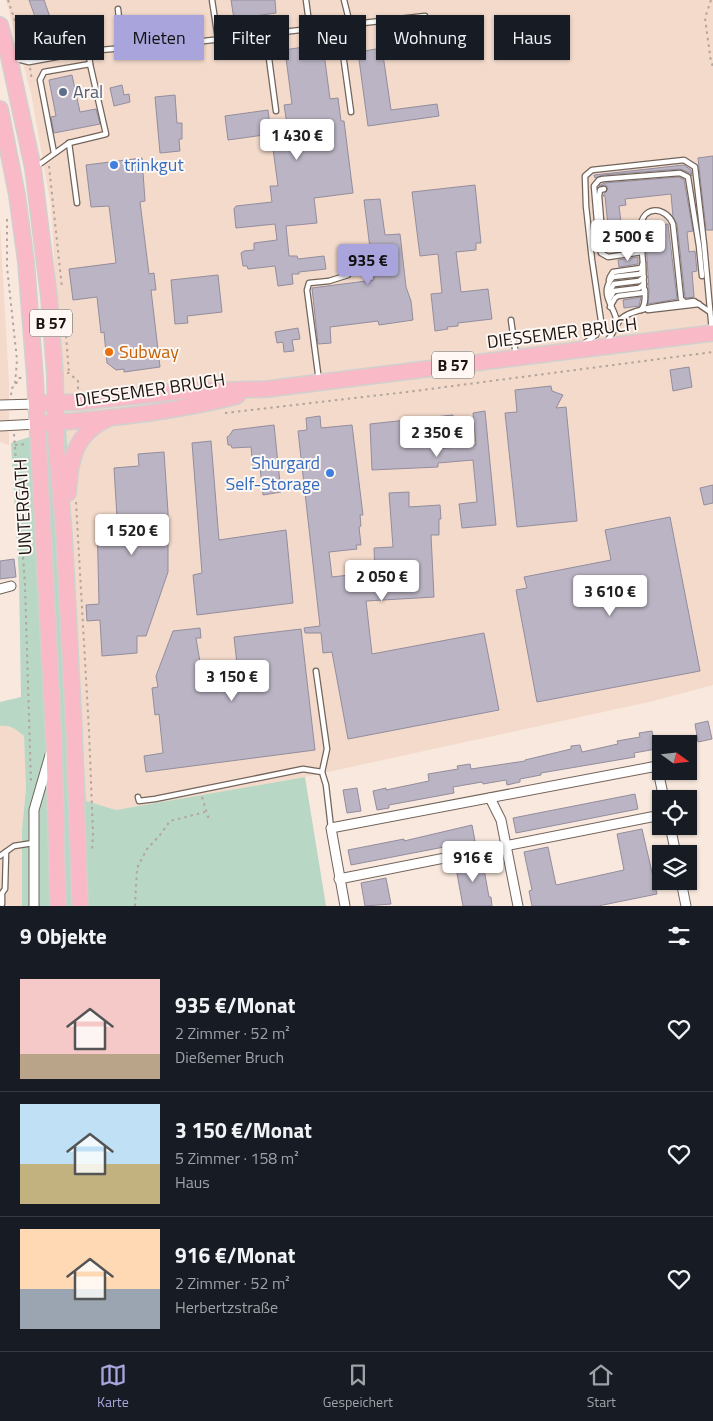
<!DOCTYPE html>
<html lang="de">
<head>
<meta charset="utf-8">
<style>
	:root { --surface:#171b24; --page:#242831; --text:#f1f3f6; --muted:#9ea1a6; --line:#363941; --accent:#a9a5dc }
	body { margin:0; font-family:"Titillium Web",sans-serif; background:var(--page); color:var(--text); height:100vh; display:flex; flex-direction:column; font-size:19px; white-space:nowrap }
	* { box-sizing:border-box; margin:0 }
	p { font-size:16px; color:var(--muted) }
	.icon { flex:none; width:28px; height:28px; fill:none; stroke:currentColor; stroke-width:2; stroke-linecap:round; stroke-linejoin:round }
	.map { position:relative; height:906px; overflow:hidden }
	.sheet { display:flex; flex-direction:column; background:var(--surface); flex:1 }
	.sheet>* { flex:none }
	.banner { position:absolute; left:15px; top:15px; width:684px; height:45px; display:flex; gap:10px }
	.needle { width:32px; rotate:105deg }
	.controls { position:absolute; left:652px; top:735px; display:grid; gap:10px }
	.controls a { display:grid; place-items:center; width:45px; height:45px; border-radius:0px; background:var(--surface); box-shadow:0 1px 4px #0004; font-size:25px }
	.price { position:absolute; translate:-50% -42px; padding:0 11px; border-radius:5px; background:#fff; color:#222; font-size:16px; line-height:32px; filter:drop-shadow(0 1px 2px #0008) }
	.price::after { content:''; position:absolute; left:50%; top:30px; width:15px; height:11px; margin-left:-8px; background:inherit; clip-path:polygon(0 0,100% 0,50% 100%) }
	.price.current { background:var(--accent); color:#111 }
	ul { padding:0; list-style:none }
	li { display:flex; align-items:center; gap:15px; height:125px; padding:0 20px }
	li+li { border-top:1px solid var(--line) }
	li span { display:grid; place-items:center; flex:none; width:140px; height:100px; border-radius:0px; color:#555 }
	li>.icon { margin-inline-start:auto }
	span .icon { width:60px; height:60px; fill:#fffc; stroke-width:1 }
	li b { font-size:21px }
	h2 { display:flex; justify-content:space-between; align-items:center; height:60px; padding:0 20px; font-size:21px }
	.pill { padding:0 18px; border-radius:0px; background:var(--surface); box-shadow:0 1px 4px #0004; font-size:18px; line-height:45px }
	.pill.current { background:var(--accent); color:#111 }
	.tabs { display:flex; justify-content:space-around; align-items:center; height:70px; border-top:1px solid var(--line); background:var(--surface); font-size:14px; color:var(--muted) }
	.tabs a { display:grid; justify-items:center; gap:2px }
	.tabs .current { color:var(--accent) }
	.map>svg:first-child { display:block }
</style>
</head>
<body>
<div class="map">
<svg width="713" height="906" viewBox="0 0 713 906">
	<rect width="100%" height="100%" fill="#f9e8dd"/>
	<g fill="#f3dacb">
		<polygon points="6,0 713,0 713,685 649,702 305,777 116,810 86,802 64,389 59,339 51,206 31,93"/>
		<polygon points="0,223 9,384 9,445 0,442"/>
		<polygon points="0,726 6,726 16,729 24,736 26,789 22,829 22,906 0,906"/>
	</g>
	<path fill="#b8d7c5" d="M66 425 86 801 116 810 305 777 326 906H22V829L26 789 24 736C16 729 10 725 0 726V702L21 697 19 577 11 443Z"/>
	<g fill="#bbb4c4" stroke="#938d9d">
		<polygon points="29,0 44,0 51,20 38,25"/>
		<polygon points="231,0 275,0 276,13 234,19"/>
		<polygon points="331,43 332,51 324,53 330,99 338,98 341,121 344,121 353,193 314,198 317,223 286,226 289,256 297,256 298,259 324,256 326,269 299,272 299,274 292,274 293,284 278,286 275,266 248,269 247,266 243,266 241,253 244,251 254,250 254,243 277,240 275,224 236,228 234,209 236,206 272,202 270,186 278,186 271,134 228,140 225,116 268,110 270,126 287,124 284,105 292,104 286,58 278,59 277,51"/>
		<polygon points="382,48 391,110 437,104 439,116 368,126 358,52"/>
		<polygon points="72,75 80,112 96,109 100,124 54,133 51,117 56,116 49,80"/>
		<polygon points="122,85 124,95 129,94 130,102 114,106 110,88"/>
		<polygon points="175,95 177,123 182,123 182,139 179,139 180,151 160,153 155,97"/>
		<polygon points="713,156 713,230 706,230 698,158"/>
		<polygon points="142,158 145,201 140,202 149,274 154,273 156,290 151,290 160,367 124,372 124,369 116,370 107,363 104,332 101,333 97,297 73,300 69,269 116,263 109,206 91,207 86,165"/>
		<polygon points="684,165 691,170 692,176 690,173 680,169 603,175 595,178 594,175"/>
		<polygon points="679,177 684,180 693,231 687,232 689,252 695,251 697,271 692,272 694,297 686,298 685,297 677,224 673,217 671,194 625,199 626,205 619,206 622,230 636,228 637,249 631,250 630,242 610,245 605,196 603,196 608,188 606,185 599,186 604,183"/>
		<polygon points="475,185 481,243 476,243 476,250 456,252 461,292 488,289 492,319 458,323 458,326 447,327 448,329 435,331 431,294 442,293 438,254 420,256 412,192"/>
		<polygon points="380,199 385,235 400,234 406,287 411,301 413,320 379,325 378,321 330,327 331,343 318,344 312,288 374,280 364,200"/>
		<polygon points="668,224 677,299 648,304 649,290 645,227"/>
		<polygon points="638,257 638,264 619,267 618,260"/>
		<polygon points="218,275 222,312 187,316 188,323 175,324 171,280"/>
		<polygon points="641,297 639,306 624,308 623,300"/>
		<polygon points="298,328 300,339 292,340 294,351 284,352 283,342 277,343 275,332"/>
		<polygon points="689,367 692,387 673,391 670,370"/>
		<polygon points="551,386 552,391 563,395 556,408 566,407 577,521 517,527 505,413 517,412 515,390"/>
		<polygon points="485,411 496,525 462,528 459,504 477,502 473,460 438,463 438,467 372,470 370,424 453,415 454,425 436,427 437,449 476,445 473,413"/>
		<polygon points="320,416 321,428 352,425 363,515 360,515 361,526 359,527 361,545 356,545 357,549 329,552 332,577 375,572 374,548 393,547 389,493 409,492 409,507 440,505 441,519 439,519 439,535 431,535 434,597 366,601 372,654 484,633 499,710 348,739 332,652 323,653 321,633 305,633 304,628 320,626 298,431 307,430 306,418"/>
		<polygon points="274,425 281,492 263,495 260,467 253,468 251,447 232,448 231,445 228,445 227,437 229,436 233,430"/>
		<polygon points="211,441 219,540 286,530 293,603 197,615 193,575 202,573 192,443"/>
		<polygon points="164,452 168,512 168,572 146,636 137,636 137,653 102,656 100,620 87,621 86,605 99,604 97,518 117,517 114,468 139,466 138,454"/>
		<polygon points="713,485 713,503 704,505 700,488"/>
		<polygon points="670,517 700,671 537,702 516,590 527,588 524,577 611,560 605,530"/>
		<polygon points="14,559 16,577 0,579 0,561"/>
		<polygon points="200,628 201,638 196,638 201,668 237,664 234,637 301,629 315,750 146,772 144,756 163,753 159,714 155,715 152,688 158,687 156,676 173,631"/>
		<polygon points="708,721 712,739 698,742 695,724"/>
		<polygon points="652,731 656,749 634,753 635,757 541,773 541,775 520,779 520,782 507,785 506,780 483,784 482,782 453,787 454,793 389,805 389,808 377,810 373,791 386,788 386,790 429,781 428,774 458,769 457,766 470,764 471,769 525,761 525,760 571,749 571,746 580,745 582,752 618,744 617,741 640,737 639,733"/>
		<polygon points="357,788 361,811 347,813 343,790"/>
		<polygon points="635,794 638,809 516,833 513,818"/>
		<polygon points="472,825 475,841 351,865 348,850 404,839 404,841"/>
		<polygon points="642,829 657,894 598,906 532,906 529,891 532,890 524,852 548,847 556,885 624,870 617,834"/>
		<polygon points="482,858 489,897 491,897 492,906 463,906 455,863"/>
		<polygon points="386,878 391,904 365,906 361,883"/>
	</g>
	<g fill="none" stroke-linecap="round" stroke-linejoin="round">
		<defs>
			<g id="lane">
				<polyline points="212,0 218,39"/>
				<polyline points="306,0 308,15 312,29"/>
				<polyline points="344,0 350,24"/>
				<polyline points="118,9 122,47"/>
				<polyline points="391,20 389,23 393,51"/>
				<polyline points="339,25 351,112"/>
				<polyline points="268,34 268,51 276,111"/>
				<polyline points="13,58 29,62 89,51 204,41 425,16"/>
				<polyline points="69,143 106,134 90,64 89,51"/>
				<polyline points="54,153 40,80 44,72 90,64"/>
				<polyline points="37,166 69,143 77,203"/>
				<polyline points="602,251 603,245 599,196 600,190 604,189"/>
				<polyline points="609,280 610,277 613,272 641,268 643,263 642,252"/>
				<polyline points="608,293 614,284 639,281 644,277"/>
				<polyline points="609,299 614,291 639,288 644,284"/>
				<path d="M686 303 681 299 673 224C666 207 645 205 641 224 639 232 641 244 642 252L608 257 601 253 599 245 594 186 599 180 603 179 680 173 688 177 699 246 702 276"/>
				<polyline points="610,307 615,298 618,296 642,293 644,292 643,263"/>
				<path d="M641 310C646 305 645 297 645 290"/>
				<polyline points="648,310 699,304"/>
				<polyline points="511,320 516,356"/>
				<path d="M617 324C617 308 597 295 613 277L640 274 643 270"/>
				<path d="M606 342C614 334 614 327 620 320 631 307 678 304 694 301L710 312"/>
				<polyline points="585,343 596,335 601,321 592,260 586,206 585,176 592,170 684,160 695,167 704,244 712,331"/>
				<polyline points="319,381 307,290 309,283 329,281 348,275 354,259"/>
				<polyline points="316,671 327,749 322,772"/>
				<polyline points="138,797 139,801 155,799 303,769 322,772 326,785 331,828"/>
				<polyline points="0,856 14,846 33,843"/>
				<polyline points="2,904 2,893 5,889 6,852"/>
			</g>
			<g id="street">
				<polyline points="0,405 36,404"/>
				<polyline points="0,426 38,424"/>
				<polyline points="0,589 11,586"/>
				<polyline points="490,798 501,820 518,906"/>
				<polyline points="670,826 676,854"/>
				<polyline points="339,879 661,815"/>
				<polyline points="681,881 686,906"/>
				<polyline points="34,906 34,810 50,755"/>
				<polyline points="345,906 331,828 657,766 664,799"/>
			</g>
			<g id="primary">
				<polyline points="0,25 9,57 33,168 49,297 55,375 56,442 64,535 74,732 80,906"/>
				<polyline points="0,109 17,195 26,262 35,377 54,743 58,906"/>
				<polyline points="46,403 79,402 174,392 267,389 713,333"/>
				<path d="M47 423C110 419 175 412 237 396"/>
				<path d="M68 493C70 460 74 435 107 419"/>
			</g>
		</defs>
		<use href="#lane" stroke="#73645b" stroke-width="7"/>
		<use href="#street" stroke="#73645b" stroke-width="11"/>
		<use href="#primary" stroke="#d1d0cf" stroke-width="18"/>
		<g stroke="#b3a59c" stroke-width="2" stroke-dasharray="2.5 4" stroke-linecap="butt">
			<polyline points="8,0 26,54"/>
			<polyline points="711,0 705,18 711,62 713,66"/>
			<polyline points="30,68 32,81"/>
			<polyline points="49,166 62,288"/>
			<polyline points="7,219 7,267 17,360 15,384"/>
			<polyline points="65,323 69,373"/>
			<polyline points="67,373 69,373 78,381 78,390"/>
			<polyline points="11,395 12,388 15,386 19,378 23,378"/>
			<polyline points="225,413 407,392 713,352"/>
			<polyline points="14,434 25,584 31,784"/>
			<polyline points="15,445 27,444"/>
			<polyline points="76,502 89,731 93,834 92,852"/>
			<polyline points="202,797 209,820"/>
			<polyline points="135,906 137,868 147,849 160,835 170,821 205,812"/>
		</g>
		<use href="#lane" stroke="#fff" stroke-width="4.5"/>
		<use href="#street" stroke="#fff" stroke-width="9"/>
		<use href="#primary" stroke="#fab9c6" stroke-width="15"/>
	</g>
	<circle fill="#5c6f8a" stroke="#fef7f3" stroke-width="2" cx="63" cy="92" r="5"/>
	<g fill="#3f7fe0" stroke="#fef7f3" stroke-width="2">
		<circle cx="114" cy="165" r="5"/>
		<circle cx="330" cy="473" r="5"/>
	</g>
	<circle fill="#e8710a" stroke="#fef7f3" stroke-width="2" cx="109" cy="352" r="5"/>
	<g text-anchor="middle" stroke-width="4" stroke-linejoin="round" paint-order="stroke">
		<g fill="#fef7f3" stroke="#5f5955" stroke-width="1">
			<rect x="30" y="309.5" width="42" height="27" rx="4"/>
			<rect x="432" y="351.5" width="42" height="27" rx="4"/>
		</g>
		<g font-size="16" font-weight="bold" fill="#1b1511">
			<text x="51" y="329">B 57</text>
			<text x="453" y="371">B 57</text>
		</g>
		<g font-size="18" fill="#4e5e75" stroke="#fef7f3" text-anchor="start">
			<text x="73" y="98">Aral</text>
		</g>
		<g font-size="18" fill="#366cbe" stroke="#fef7f3" text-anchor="start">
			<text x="124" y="171">trinkgut</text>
			<text x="320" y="469" text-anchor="end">Shurgard<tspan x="320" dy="21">Self-Storage</tspan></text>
		</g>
		<g font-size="18" fill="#1b1511" stroke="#fef7f3">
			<text transform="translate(562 333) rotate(-7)" y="6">DIESSEMER BRUCH</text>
			<text transform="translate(150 390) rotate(-8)" y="6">DIESSEMER BRUCH</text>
			<text transform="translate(23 507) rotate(-93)" y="6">UNTERGATH</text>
		</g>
		<g font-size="18" fill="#c56008" stroke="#fef7f3" text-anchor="start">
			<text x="119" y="358">Subway</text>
		</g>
	</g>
</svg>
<div class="controls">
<a><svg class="needle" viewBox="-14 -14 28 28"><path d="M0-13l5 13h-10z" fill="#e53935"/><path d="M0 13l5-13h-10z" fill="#9ea1a6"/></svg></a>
<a><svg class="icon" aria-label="locate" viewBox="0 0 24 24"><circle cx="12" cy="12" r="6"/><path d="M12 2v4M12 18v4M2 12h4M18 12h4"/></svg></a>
<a><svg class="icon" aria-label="layers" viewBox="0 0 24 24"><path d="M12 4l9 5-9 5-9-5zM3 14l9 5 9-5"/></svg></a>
</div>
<b class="price" style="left:297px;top:161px">1 430 €</b>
<b class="price" style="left:628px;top:262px">2 500 €</b>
<b class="price current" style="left:368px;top:286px">935 €</b>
<b class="price" style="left:437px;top:458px">2 350 €</b>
<b class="price" style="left:132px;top:556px">1 520 €</b>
<b class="price" style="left:382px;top:602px">2 050 €</b>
<b class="price" style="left:610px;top:617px">3 610 €</b>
<b class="price" style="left:232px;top:702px">3 150 €</b>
<b class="price" style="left:473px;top:883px">916 €</b>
<div class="banner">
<a class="pill">Kaufen</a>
<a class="pill current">Mieten</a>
<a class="pill">Filter</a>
<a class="pill">Neu</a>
<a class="pill">Wohnung</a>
<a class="pill">Haus</a>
</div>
</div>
<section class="sheet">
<h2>9 Objekte<svg class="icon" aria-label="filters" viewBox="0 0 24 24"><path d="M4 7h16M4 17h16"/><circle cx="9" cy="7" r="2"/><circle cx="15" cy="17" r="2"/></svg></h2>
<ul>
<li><span style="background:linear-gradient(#f6c9c9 75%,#b9a48a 0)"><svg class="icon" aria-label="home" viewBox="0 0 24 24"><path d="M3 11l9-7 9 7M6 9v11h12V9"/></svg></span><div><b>935 €/Monat</b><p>2 Zimmer · 52 m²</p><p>Dießemer Bruch</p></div><svg class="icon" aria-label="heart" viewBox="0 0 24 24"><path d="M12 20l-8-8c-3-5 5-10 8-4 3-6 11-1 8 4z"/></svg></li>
<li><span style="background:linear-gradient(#bfe0f5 60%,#c2b280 0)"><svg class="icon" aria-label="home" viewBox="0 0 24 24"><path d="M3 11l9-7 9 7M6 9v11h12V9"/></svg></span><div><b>3 150 €/Monat</b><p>5 Zimmer · 158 m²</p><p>Haus</p></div><svg class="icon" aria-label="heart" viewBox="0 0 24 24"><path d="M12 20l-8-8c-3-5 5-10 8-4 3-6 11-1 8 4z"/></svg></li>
<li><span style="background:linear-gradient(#ffd9b3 60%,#9aa5b1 0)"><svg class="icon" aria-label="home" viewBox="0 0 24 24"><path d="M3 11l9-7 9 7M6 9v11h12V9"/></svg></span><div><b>916 €/Monat</b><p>2 Zimmer · 52 m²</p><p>Herbertzstraße</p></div><svg class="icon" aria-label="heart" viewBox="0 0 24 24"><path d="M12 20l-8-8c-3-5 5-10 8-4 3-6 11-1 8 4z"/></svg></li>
</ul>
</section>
<nav class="tabs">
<a class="current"><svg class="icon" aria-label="map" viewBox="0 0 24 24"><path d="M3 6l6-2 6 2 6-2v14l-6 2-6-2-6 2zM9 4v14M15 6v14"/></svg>Karte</a>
<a><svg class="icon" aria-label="saved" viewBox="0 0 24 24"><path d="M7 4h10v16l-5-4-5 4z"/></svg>Gespeichert</a>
<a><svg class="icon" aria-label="home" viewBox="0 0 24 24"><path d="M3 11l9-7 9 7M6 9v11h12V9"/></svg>Start</a>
</nav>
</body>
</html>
